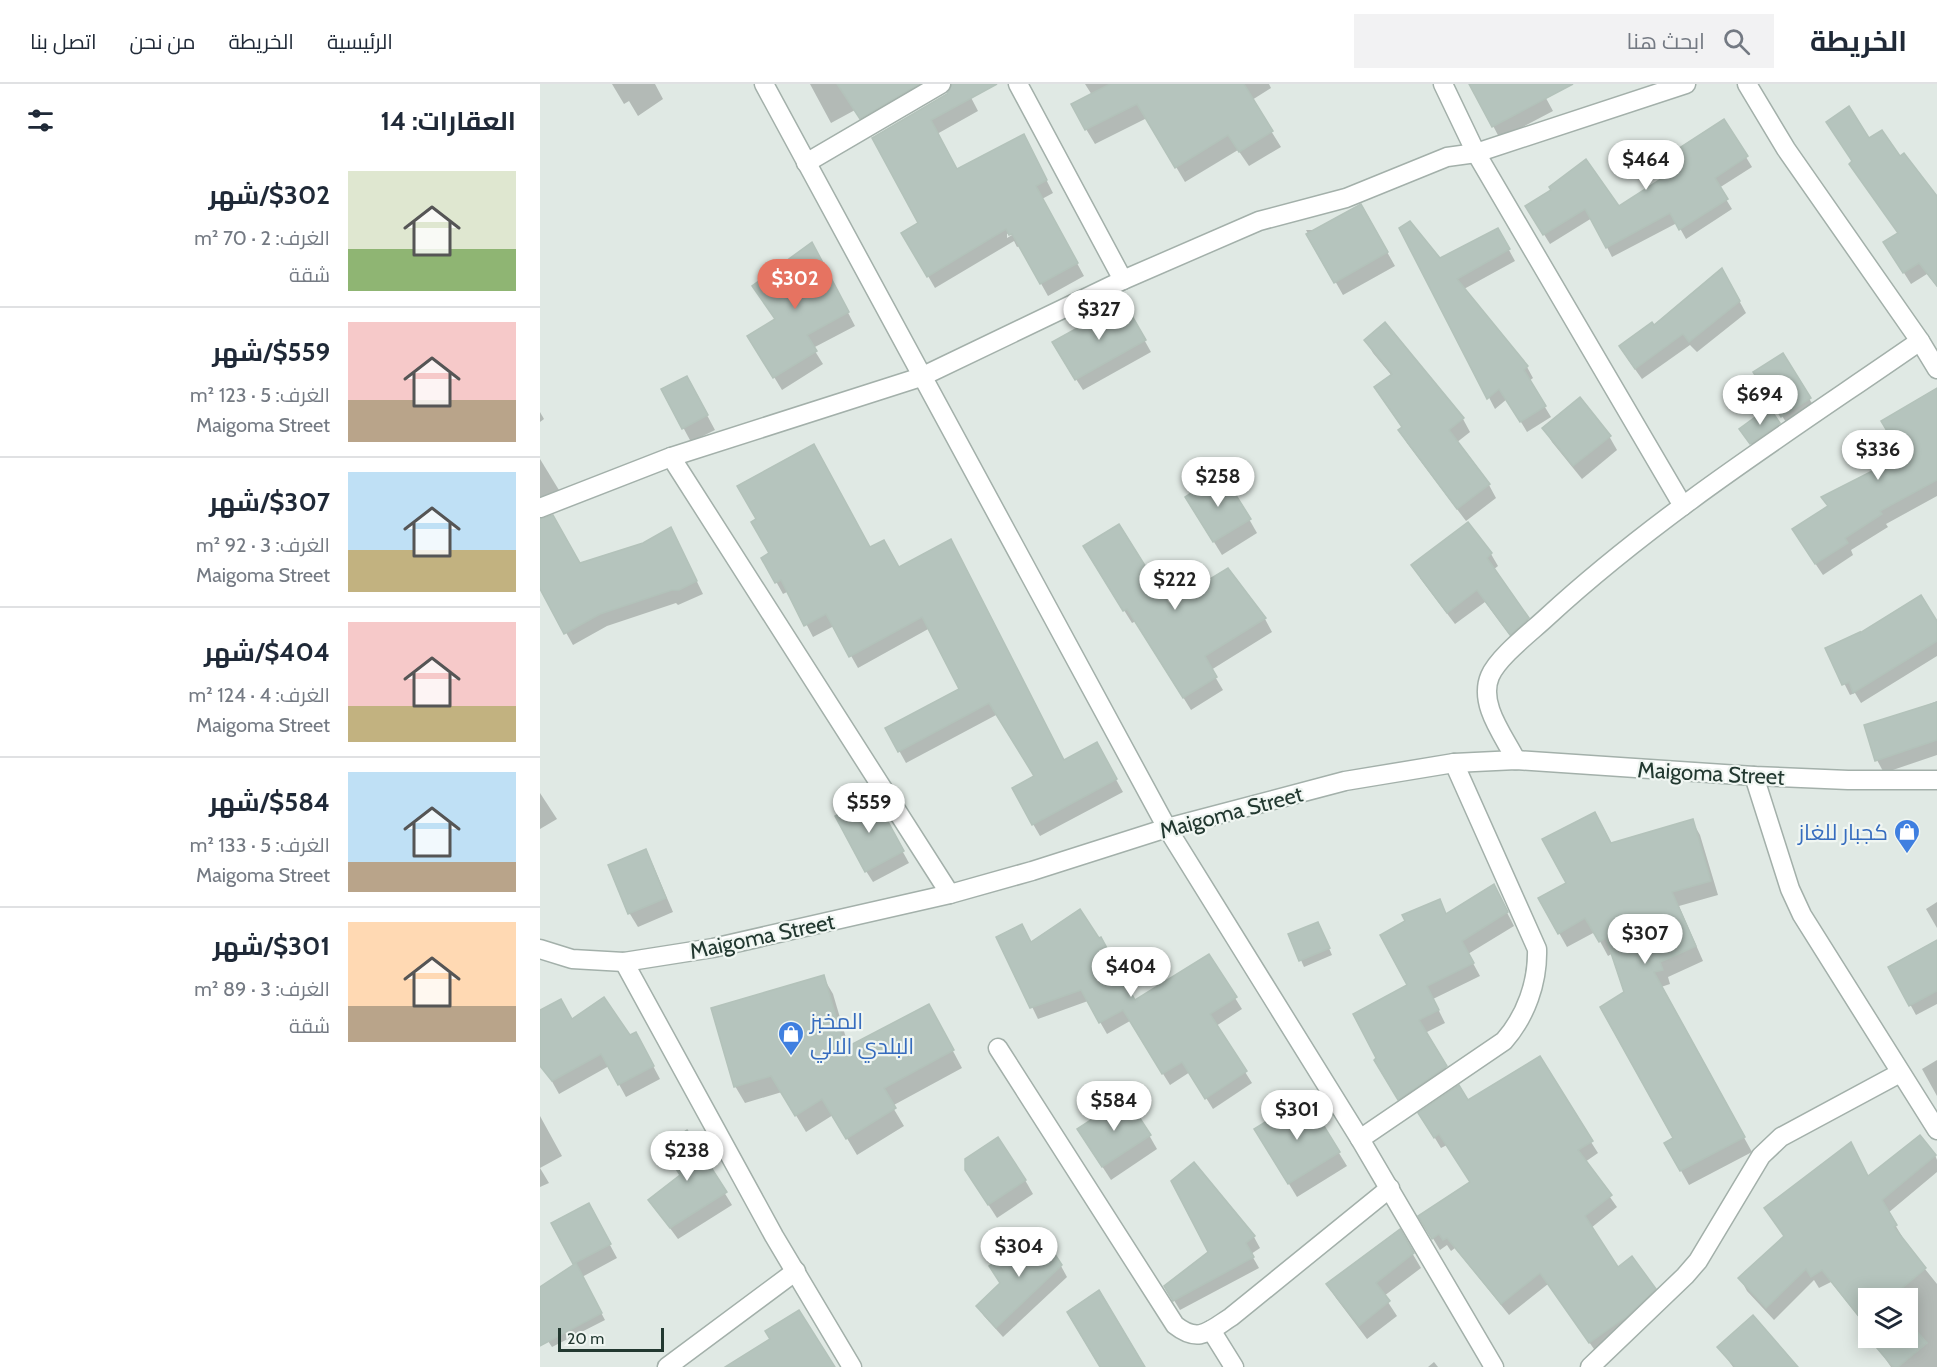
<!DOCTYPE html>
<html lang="ar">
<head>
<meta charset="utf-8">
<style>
	:root { --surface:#fff; --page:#f2f2f3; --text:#1f2937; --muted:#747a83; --line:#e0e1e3; --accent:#e67361 }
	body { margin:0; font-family:Cabin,Cairo,sans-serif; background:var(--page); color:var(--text); direction:rtl; height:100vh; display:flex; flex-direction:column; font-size:22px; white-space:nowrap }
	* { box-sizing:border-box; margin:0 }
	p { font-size:20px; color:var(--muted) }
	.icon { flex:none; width:33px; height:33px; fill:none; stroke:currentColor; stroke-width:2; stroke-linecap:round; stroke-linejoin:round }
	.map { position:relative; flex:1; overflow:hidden; direction:ltr }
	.sheet { display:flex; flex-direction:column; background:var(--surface); width:540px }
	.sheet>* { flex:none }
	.controls { position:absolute; left:1318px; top:1204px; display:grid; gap:12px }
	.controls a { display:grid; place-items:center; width:60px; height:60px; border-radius:0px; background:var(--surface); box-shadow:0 3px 15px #0003; font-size:30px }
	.scale { position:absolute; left:18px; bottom:15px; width:106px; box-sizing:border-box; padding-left:6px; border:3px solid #223830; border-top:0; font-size:16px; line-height:21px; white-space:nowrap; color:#223830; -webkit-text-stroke:4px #f0f6f2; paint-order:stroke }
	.price { position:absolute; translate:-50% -51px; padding:0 14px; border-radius:21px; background:#fff; color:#222; font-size:20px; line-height:39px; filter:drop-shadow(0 2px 3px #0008) }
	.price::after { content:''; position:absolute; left:50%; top:36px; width:18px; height:14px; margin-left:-9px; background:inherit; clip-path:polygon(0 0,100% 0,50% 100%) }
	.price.current { background:var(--accent); color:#fff }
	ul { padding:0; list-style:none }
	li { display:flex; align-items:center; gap:18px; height:150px; padding:0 24px }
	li+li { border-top:2px solid var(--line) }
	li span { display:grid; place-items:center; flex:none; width:168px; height:120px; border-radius:0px; color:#555 }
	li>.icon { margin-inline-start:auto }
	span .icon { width:72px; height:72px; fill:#fffc; stroke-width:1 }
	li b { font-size:26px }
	h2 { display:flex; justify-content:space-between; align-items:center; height:72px; padding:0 24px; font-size:26px }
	header { display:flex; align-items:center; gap:36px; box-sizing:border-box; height:84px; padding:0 30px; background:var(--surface); border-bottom:2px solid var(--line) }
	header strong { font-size:28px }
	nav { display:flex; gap:33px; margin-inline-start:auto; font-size:21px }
	.search { width:420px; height:54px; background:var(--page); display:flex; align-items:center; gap:15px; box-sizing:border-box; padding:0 21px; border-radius:0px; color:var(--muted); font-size:22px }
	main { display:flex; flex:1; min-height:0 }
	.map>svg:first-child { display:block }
</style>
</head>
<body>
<header>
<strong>الخريطة</strong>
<div class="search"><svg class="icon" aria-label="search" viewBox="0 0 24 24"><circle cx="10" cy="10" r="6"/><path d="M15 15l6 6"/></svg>ابحث هنا</div>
<nav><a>الرئيسية</a><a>الخريطة</a><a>من نحن</a><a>اتصل بنا</a></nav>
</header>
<main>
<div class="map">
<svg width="1397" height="1283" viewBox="0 0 1397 1283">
	<rect width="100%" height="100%" fill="#e0e9e4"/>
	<g fill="#0003" fill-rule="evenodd">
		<polygon points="72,0 115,0 123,15 98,32 89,17 84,20"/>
		<path d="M270 0H424L438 27 397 50 417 87 490 64 513 109 502 115 544 192 508 212 480 162 477 163 474 157 395 204 363 149 380 139 334 54 408 11 413 3 410 1 403 3 328 46 315 26 291 39ZM478 145 479 147 467 154V150Z"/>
		<polygon points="545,0 729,0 731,4 712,16 741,63 709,82 698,66 645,98 607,34 555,60 546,45 552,11"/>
		<polygon points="931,0 1009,0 1001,5 1013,27 960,55"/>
		<polygon points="1184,37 1212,83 1179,104 1192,125 1146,155 1137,139 1072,173 1052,134 1010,160 987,123 1079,124 1137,87"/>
		<polygon points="1329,56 1360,75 1397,115 1397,203 1387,190 1371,200 1352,170 1359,150 1318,92"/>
		<polygon points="821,122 855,182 803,211 766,146 776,146"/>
		<polygon points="861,145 900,176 958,146 975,177 924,205 987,283 993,294 989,297 1011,333 987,348 967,315 955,325"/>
		<polygon points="279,173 315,242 273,264 283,280 242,306 209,252 235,236"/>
		<polygon points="1182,186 1206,229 1157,268 1150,261 1102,295 1087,274 1113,243"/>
		<polygon points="584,220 611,268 543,306 520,270"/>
		<polygon points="826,256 923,335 930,348 916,359 949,401 956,414 926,437 867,359 860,347 863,344 836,304 852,292 833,269"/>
		<polygon points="1242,271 1278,329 1251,346 1223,302"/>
		<polygon points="123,306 154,307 175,346 151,358"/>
		<polygon points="1229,325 1243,346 1215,365 1205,351"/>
		<polygon points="0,328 4,335 0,338"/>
		<polygon points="1397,341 1397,412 1346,440 1348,443 1311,466 1313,471 1283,491 1260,457 1364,373"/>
		<polygon points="1004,344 1069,352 1077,366 1042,395 1012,358"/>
		<polygon points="0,375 25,416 0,428"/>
		<polygon points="655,427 709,435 717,449 682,471"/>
		<polygon points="0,436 39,481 137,457 163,510 138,521 136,519 67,542 33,561 0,502"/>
		<polygon points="928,440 951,470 958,482 953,486 995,547 978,562 945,518 915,540 880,494"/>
		<polygon points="330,465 358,484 524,677 556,660 583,708 500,752 493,740 496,693 458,630 366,679 347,645 421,605 390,544 318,584 294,542 273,553 249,507 243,510 223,474"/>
		<polygon points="552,475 628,522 725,535 732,548 671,586 683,606 651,626 596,537 592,539"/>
		<polygon points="1397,540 1397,572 1321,619 1315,609 1310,611 1287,565"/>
		<polygon points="1397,617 1397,671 1344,689 1337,676 1327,646"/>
		<polygon points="0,709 17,735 0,745"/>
		<polygon points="333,714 369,779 333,798 326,787"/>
		<polygon points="1152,737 1160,751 1178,811 1139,822 1163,877 1128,893 1130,900 1121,903 1212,1068 1149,1101 1126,1060 1135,1055 1073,869 1068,872 1055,848 1027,863 1000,815 1028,800 1071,760"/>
		<polygon points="105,767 113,781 133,828 98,843 90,830 70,782"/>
		<polygon points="960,815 974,842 928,870 940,892 893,915 905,939 885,949 913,996 866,1027 836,976 870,902 899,817 907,831"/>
		<polygon points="1397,818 1397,844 1386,825"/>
		<polygon points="781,846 792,871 764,883 750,851"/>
		<polygon points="458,853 491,859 595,918 695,914 702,925 676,942 712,999 673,1025 650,988 630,1001 590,937 567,950 548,917 498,935"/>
		<polygon points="1397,858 1397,920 1376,931 1350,884"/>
		<polygon points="283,893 293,910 309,964 398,939 422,984 352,1022 364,1042 317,1071 293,1031 266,1048 242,1008 205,1019 195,1002"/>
		<polygon points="0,928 103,963 120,995 86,1013 69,982 19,1010 0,976"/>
		<polygon points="1397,976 1397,1012 1382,985"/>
		<polygon points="927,1019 1051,1058 1058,1069 1045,1078 1077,1123 1051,1144 1077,1185 1114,1205 1121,1217 1064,1265 1054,1265 1008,1200 969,1231 915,1164 911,1167 907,1161 900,1166 880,1133 932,1099 907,1061 901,1064 887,1041"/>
		<polygon points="0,1032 22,1072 0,1084 9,1099 0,1103"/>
		<polygon points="147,1048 192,1121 138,1155 110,1117 141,1091"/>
		<polygon points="609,1051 617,1065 571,1096 547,1059"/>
		<polygon points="724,1059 799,1069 807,1082 757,1113"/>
		<polygon points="1395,1071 1397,1076 1397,1088 1348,1129 1363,1154 1361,1155 1397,1200 1397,1283 1351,1283 1333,1257 1335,1254 1368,1254 1368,1215 1329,1215 1329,1246 1291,1198 1279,1204 1274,1196 1234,1236 1207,1207 1200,1194 1245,1153 1226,1124 1329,1094"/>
		<polygon points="654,1080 714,1153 720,1164 711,1170 719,1184 640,1226 632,1213 670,1169"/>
		<polygon points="485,1096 493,1110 457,1134 435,1100"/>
		<polygon points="56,1135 77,1174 42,1193 65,1236 12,1263 0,1245 0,1204 36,1181 13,1140"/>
		<polygon points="859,1147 881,1184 844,1212 857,1232 827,1255 796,1214 788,1201"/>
		<polygon points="521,1182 527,1193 463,1253 444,1232 437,1222 461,1199"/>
		<polygon points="1179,1263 1256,1283 1193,1283"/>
		<polygon points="894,1278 898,1283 888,1283"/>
	</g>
	<g fill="#b5c4bd" stroke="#b3c2ba" stroke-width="1.5">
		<polygon points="297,0 379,0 320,35"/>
		<polygon points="412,0 457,0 391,36 417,85 484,50 507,96 496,102 538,179 500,200 472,150 469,151 466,145 387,193 361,149 378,139 332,54 407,10"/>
		<polygon points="570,0 704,0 733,47 699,68 688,51 635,84 597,20 545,46 531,20"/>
		<polygon points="929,0 1033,0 952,43"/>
		<polygon points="1309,22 1329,54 1342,46 1360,72 1364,69 1397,112 1397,202 1379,179 1363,189 1343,158 1358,149 1309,80 1312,77 1286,38"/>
		<polygon points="1184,35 1208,72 1175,94 1188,115 1139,146 1130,129 1066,164 1045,125 1003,151 985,122 1011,106 1009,103 1046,75 1079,122 1135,86 1127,72"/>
		<polygon points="821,120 848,168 794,199 766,150"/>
		<polygon points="870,137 900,174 958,144 970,165 917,195 988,282 984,286 1006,322 980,338 959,305 947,315 859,144"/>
		<polygon points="272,158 309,228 267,251 277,267 233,294 207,252 235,235 212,202"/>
		<polygon points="1182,184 1200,217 1149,258 1143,250 1095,285 1079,262 1112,238 1114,241"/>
		<polygon points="584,218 606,256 535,296 512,258"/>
		<polygon points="845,238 924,334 909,346 950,400 917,425 858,346 862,343 834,303 852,290 824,256"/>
		<polygon points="1243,269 1271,314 1241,333 1213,288"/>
		<polygon points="147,292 168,331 142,345 121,305"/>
		<polygon points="1397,304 1397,396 1340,427 1342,430 1305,454 1308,459 1275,480 1252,445 1288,422 1281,413 1362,372 1341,337"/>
		<polygon points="1040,313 1071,352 1033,382 1002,344"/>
		<polygon points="1229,323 1240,339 1210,360 1199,345"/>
		<polygon points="274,360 330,463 344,456 359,483 411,455 524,676 557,658 577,695 492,741 472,704 494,692 449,619 358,668 345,644 419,605 382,533 309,573 286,530 264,542 241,496 235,499 221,474 229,469 211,438 216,435 197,402"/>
		<polygon points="682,389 711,435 673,458 645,413"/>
		<polygon points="13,431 40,479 103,459 131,443 157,497 139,506 132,506 60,530 24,550 0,505 0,435"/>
		<polygon points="928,438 952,469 947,474 989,534 970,551 937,506 907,529 871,481"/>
		<polygon points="579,440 629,520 688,484 726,534 665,572 677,593 643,614 587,525 583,527 543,462"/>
		<polygon points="1381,511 1397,537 1397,557 1313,609 1309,598 1302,601 1285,564 1320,548 1320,549"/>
		<polygon points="1397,618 1397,656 1335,677 1324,641"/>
		<polygon points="334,712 364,767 325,788 295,732"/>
		<polygon points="1055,728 1071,759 1153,735 1171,797 1132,808 1156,862 1120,878 1123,886 1114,888 1205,1053 1140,1087 1124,1059 1133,1054 1060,923 1084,908 1066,854 1059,858 1045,834 1018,850 998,814 1026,799 1002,755"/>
		<polygon points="106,765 126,814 88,830 68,781"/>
		<polygon points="954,800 968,828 922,857 934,879 887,902 899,926 879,936 907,982 858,1016 834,976 836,974 813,930 867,901 840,851 865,837 862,831 900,815 906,830"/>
		<polygon points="540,825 559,854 561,853 595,916 669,870 697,913 670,930 707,987 665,1015 642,978 622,990 583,926 559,939 541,906 490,924 456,853 482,840 491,858"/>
		<polygon points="778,838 790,864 759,877 748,850"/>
		<polygon points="1397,856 1397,907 1369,922 1348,883"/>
		<polygon points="284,891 305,964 389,920 414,966 344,1004 356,1024 306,1055 282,1015 255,1032 231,992 194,1003 171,924"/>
		<polygon points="64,913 90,951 96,948 114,982 78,1001 61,970 12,997 0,982 0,926 21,915 32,935"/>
		<polygon points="1000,972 1053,1057 1038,1066 1072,1111 1045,1132 1078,1183 1092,1172 1116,1205 1086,1233 1049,1259 1000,1189 961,1220 907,1154 903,1156 899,1150 892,1155 878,1132 930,1098 899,1050 894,1054 878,1029 919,1001 928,1016"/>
		<polygon points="586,1013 611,1051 562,1083 537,1045"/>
		<polygon points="766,1013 800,1068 748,1100 714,1045"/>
		<polygon points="147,1046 187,1108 130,1144 108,1116 140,1091 122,1063"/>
		<polygon points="1380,1051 1396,1071 1342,1116 1357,1141 1354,1143 1386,1184 1349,1215 1329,1215 1329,1245 1282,1186 1271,1193 1266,1185 1226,1224 1198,1194 1244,1152 1224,1124 1311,1058 1328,1092"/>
		<polygon points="458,1053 486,1096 448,1121 425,1086 425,1075"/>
		<polygon points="654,1078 715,1152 706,1159 714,1173 633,1217 624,1202 668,1168 631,1097"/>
		<polygon points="49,1119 71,1160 33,1180 11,1139"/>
		<polygon points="860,1145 874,1169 836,1199 850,1217 819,1242 786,1200"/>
		<polygon points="501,1149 522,1181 456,1244 436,1222 460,1199 449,1182"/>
		<polygon points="36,1179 62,1229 0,1262 0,1203"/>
		<polygon points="559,1206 605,1283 560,1283 527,1228"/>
		<polygon points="259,1226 295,1283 185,1283 230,1255 225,1247"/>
		<polygon points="1213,1231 1258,1283 1195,1283 1177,1263"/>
		<polygon points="1368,1237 1387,1259 1358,1283 1353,1283 1331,1257 1334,1254 1368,1254"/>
	</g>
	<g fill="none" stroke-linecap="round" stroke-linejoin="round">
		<defs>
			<g id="minor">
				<polyline points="224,0 627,744 820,1055 954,1283"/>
				<polyline points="478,0 583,196"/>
				<polyline points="903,0 936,69 1143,422"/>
				<polyline points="1207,0 1246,65 1380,257 1397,285"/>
				<polyline points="266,79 401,0"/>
				<polyline points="131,373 410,810"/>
				<polyline points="0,424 131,373 381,293 583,196 719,137 806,114 907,73 936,69 1146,0"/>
				<path d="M976 676C964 652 938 620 950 592 958 573 991 548 1007 533 1120 429 1253 345 1380 257"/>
				<polyline points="1214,692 1250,805 1262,831 1397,1046"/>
				<polyline points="0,865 32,875 84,878 173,864 410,810 492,787 627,744 805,697 914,679 976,676 1214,692 1308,696 1397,696"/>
				<polyline points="84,878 234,1152 312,1283"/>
				<path d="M458 964 635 1241C659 1260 669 1247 691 1233L850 1104"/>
				<path d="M820 1055 964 957C986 932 998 898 997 865L914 679"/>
				<polyline points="671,1246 694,1283"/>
				<polyline points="127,1283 256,1187"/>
				<polyline points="1050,1283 1145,1192 1158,1177 1221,1072 1241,1053 1360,989"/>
			</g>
		</defs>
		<use href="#minor" stroke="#a3b0aa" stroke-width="21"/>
		<use href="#minor" stroke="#fff" stroke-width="18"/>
	</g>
	<defs>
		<symbol id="shop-pin" viewBox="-11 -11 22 30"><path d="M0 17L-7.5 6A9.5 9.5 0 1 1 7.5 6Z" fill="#3f7fe0" stroke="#f0f6f2"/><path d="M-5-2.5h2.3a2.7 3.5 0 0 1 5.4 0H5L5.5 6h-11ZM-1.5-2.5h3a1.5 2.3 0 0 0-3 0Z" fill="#fff"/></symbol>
	</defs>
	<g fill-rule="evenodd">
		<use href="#shop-pin" x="1352" y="733" width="30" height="40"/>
		<use href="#shop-pin" x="236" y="935" width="30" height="40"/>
	</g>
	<g text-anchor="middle" stroke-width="4.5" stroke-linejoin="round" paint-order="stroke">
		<g font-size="22" fill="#223830" stroke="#f0f6f2">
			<text transform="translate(1171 689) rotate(3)" y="8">Maigoma Street</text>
			<text transform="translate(691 728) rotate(-15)" y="8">Maigoma Street</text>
			<text transform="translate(222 852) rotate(-12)" y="8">Maigoma Street</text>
		</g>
		<g font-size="22" fill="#366cbe" stroke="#f0f6f2" text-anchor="end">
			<text x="1348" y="756">كجبار للغاز</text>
			<text x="270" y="945" text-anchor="start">المخبز<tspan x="270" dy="25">البلدي الالي</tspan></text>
		</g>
	</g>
</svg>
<div class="controls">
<a><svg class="icon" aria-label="layers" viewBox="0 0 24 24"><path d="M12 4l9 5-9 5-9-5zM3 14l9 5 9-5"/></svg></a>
</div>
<div class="scale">20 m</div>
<b class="price" style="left:1106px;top:107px">$464</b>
<b class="price current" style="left:255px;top:226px">$302</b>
<b class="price" style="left:559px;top:257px">$327</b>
<b class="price" style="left:1220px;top:342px">$694</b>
<b class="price" style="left:1338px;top:397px">$336</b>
<b class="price" style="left:678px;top:424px">$258</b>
<b class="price" style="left:635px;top:527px">$222</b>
<b class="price" style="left:329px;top:750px">$559</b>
<b class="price" style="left:1105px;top:881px">$307</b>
<b class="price" style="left:591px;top:914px">$404</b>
<b class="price" style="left:574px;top:1048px">$584</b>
<b class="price" style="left:757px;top:1057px">$301</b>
<b class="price" style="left:147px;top:1098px">$238</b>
<b class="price" style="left:479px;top:1194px">$304</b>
</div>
<section class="sheet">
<h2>العقارات: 14<svg class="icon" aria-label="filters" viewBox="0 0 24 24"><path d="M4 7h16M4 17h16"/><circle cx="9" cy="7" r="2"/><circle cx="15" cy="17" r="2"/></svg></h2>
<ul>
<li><span style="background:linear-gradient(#dfe7d0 65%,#8fb573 0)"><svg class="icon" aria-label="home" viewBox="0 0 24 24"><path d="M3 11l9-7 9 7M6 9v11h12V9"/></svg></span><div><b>$302/شهر</b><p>الغرف: 2 · 70 m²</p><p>شقة</p></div></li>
<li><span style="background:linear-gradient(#f6c9c9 65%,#b9a48a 0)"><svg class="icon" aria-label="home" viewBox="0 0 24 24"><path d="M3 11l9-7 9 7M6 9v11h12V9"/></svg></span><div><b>$559/شهر</b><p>الغرف: 5 · 123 m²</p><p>Maigoma Street</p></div></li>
<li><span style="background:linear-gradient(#bfe0f5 65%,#c2b280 0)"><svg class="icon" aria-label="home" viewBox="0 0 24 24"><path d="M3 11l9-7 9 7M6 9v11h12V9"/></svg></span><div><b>$307/شهر</b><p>الغرف: 3 · 92 m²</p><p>Maigoma Street</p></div></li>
<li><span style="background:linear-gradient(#f6c9c9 70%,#c2b280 0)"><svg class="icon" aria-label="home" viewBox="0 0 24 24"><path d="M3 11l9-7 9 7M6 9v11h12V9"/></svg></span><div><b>$404/شهر</b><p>الغرف: 4 · 124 m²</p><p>Maigoma Street</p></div></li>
<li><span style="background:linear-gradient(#bfe0f5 75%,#b9a48a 0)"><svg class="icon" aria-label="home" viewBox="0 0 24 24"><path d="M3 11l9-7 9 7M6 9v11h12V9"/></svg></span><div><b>$584/شهر</b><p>الغرف: 5 · 133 m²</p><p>Maigoma Street</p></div></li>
<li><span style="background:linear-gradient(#ffd9b3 70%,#b9a48a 0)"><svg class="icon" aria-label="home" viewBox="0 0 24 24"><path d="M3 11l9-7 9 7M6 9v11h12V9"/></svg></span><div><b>$301/شهر</b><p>الغرف: 3 · 89 m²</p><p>شقة</p></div></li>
</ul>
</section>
</main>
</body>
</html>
